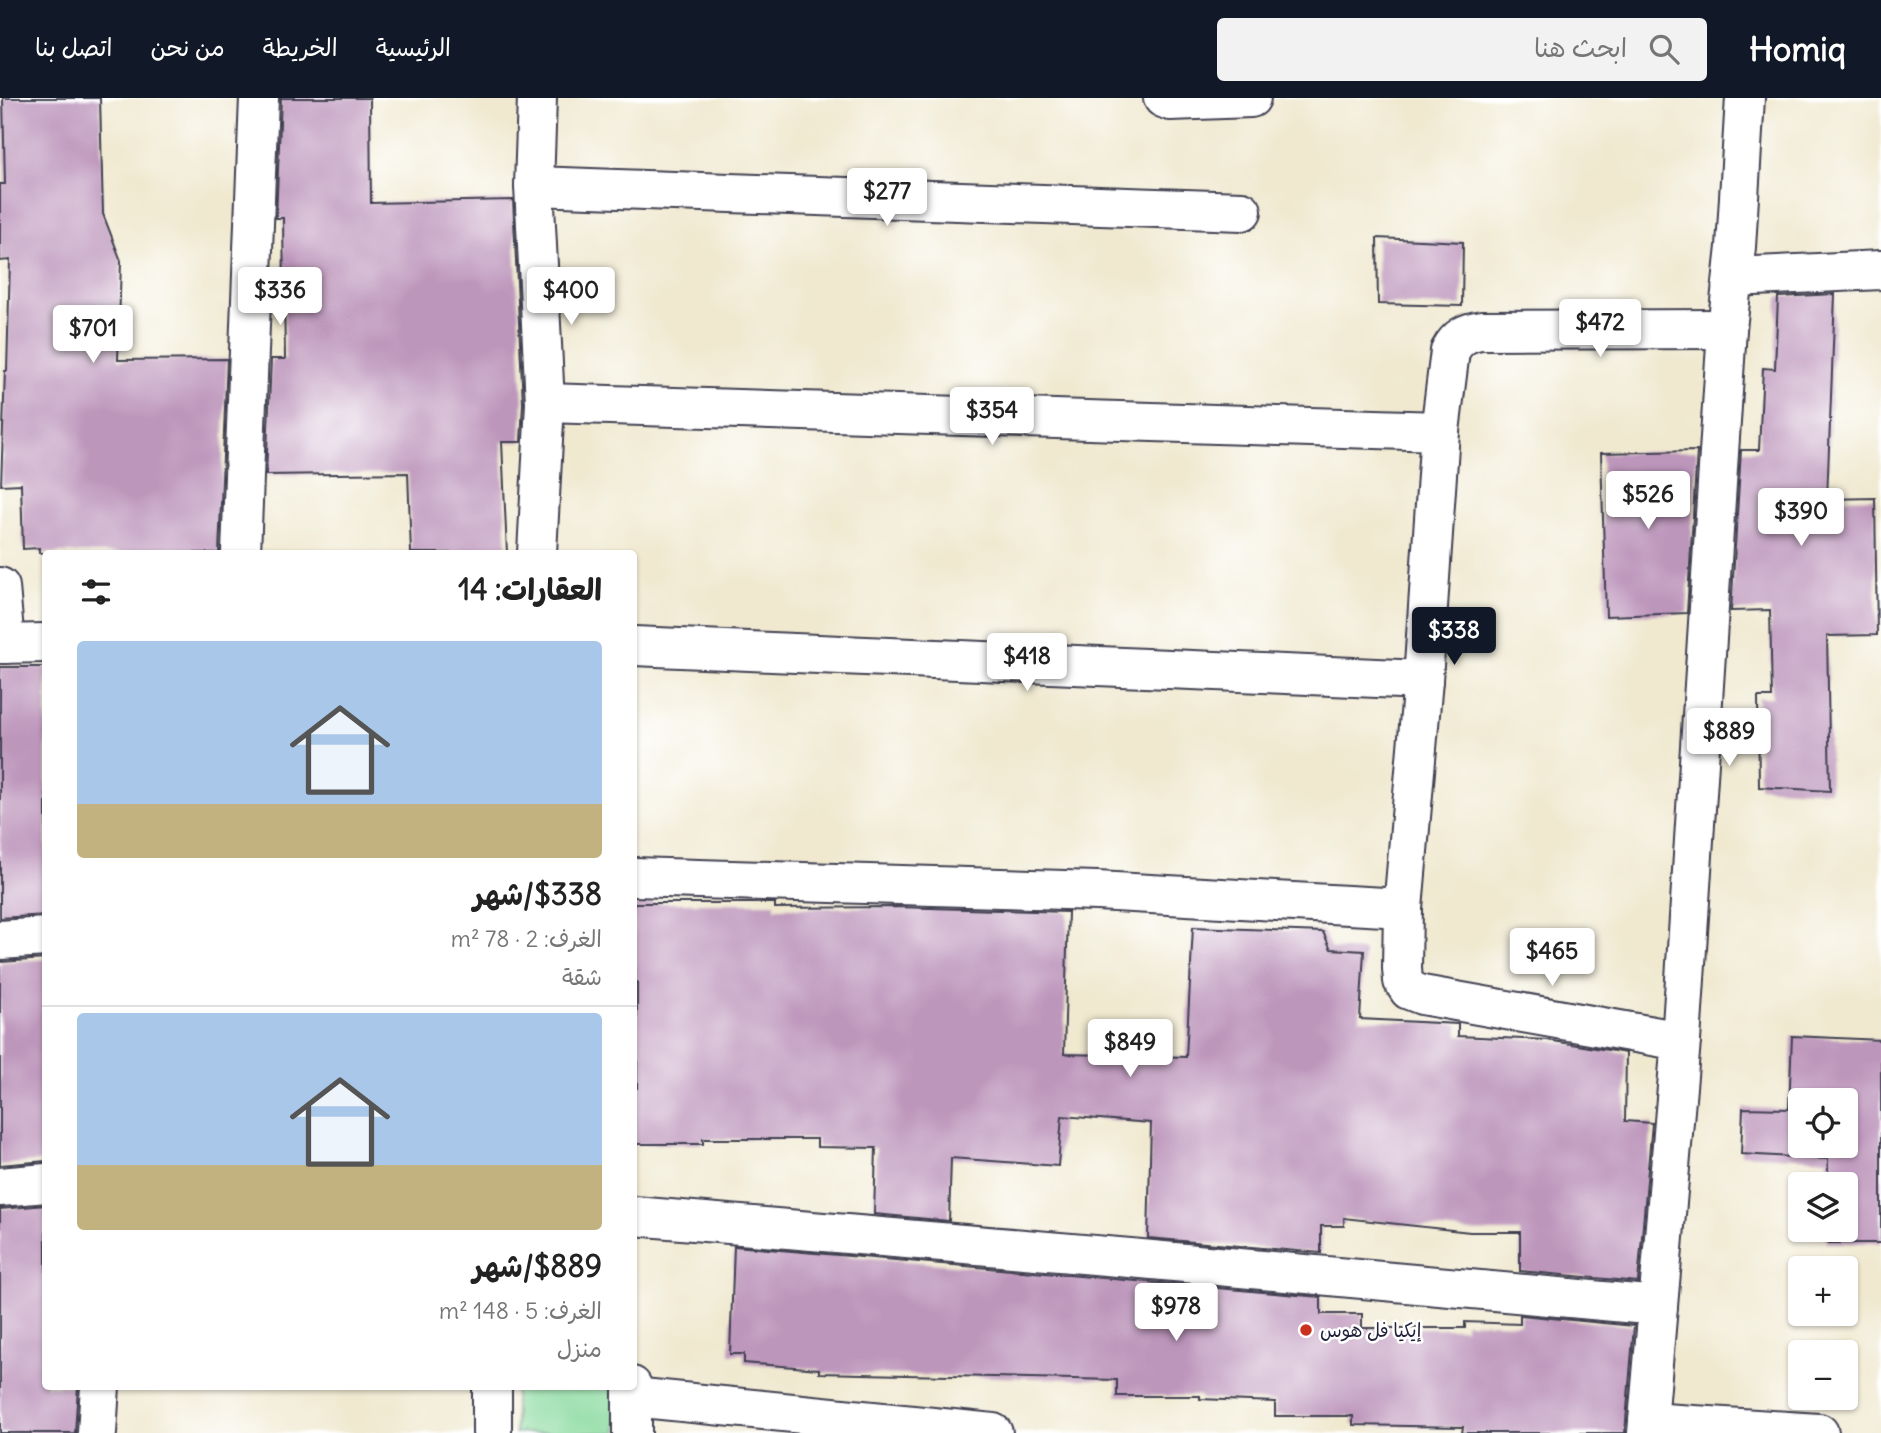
<!DOCTYPE html>
<html lang="ar">
<head>
<meta charset="utf-8">
<style>
	:root { --surface:#fff; --page:#f2f2f2; --text:#222; --muted:#767676; --line:#e0e0e0; --accent:#111827 }
	body { margin:0; font-family:Delius,"Playpen Sans Arabic",sans-serif; background:var(--page); color:var(--text); direction:rtl; height:100vh; display:flex; flex-direction:column; font-size:26px; white-space:nowrap }
	* { box-sizing:border-box; margin:0 }
	p { font-size:23px; color:var(--muted) }
	.icon { flex:none; width:38px; height:38px; fill:none; stroke:currentColor; stroke-width:2; stroke-linecap:round; stroke-linejoin:round }
	.map { position:relative; flex:1; overflow:hidden; direction:ltr }
	.sheet { position:absolute; left:42px; top:452px; width:595px; height:840px; display:flex; flex-direction:column; background:var(--surface); border-radius:7px; box-shadow:0 2px 5px #0004; direction:rtl }
	.sheet>* { flex:none }
	.buttons { position:absolute; left:1788px; top:990px; display:grid; gap:14px }
	.buttons a { display:grid; place-items:center; width:70px; height:70px; border-radius:7px; background:var(--surface); box-shadow:0 2px 5px #0004; font-size:35px }
	.price { position:absolute; translate:-50% -60px; padding:0 16px; border-radius:7px; background:#fff; color:#222; font-size:23px; line-height:46px; filter:drop-shadow(0 2px 4px #0008) }
	.price::after { content:''; position:absolute; left:50%; top:42px; width:21px; height:16px; margin-left:-10px; background:inherit; clip-path:polygon(0 0,100% 0,50% 100%) }
	.price.on { background:var(--accent); color:#fff }
	ul { padding:0; list-style:none }
	li { display:grid; align-content:center; gap:14px; height:371px; padding:0 35px }
	li+li { border-top:2px solid var(--line) }
	li span { display:grid; place-items:center; height:217px; border-radius:7px; color:#555 }
	li>.icon { margin-inline-start:auto }
	span .icon { width:126px; height:126px; fill:#fffc; stroke-width:1 }
	li b { font-size:30px }
	h2 { display:flex; justify-content:space-between; align-items:center; height:84px; padding:0 35px; font-size:30px }
	header { display:flex; align-items:center; gap:42px; box-sizing:border-box; height:98px; padding:0 35px; background:var(--accent); color:#fff }
	header strong { font-size:33px }
	nav { display:flex; gap:38px; margin-inline-start:auto; font-size:24px }
	.search { width:490px; height:63px; background:var(--page); display:flex; align-items:center; gap:18px; box-sizing:border-box; padding:0 24px; border-radius:7px; color:var(--muted); font-size:26px }
	.map>svg:first-child { display:block }
</style>
</head>
<body>
<header>
<strong>Homiq</strong>
<div class="search"><svg class="icon" aria-label="search" viewBox="0 0 24 24"><circle cx="10" cy="10" r="6"/><path d="M15 15l6 6"/></svg>ابحث هنا</div>
<nav><a>الرئيسية</a><a>الخريطة</a><a>من نحن</a><a>اتصل بنا</a></nav>
</header>
<div class="map">
<svg width="1881" height="1335" viewBox="0 0 1881 1335">
	<rect width="100%" height="100%" fill="#fff"/>
	<filter id="ink" filterUnits="userSpaceOnUse"><feTurbulence type="fractalNoise" baseFrequency=".0143" numOctaves="2"/><feDisplacementMap in="SourceGraphic" scale="14" xChannelSelector="R" yChannelSelector="G"/><feConvolveMatrix kernelMatrix="1 2 1 2 8 2 1 2 1" color-interpolation-filters="sRGB"/></filter>
	<filter id="wash" filterUnits="userSpaceOnUse"><feTurbulence type="fractalNoise" baseFrequency=".00686" numOctaves="4" result="noise"/><feDisplacementMap in="SourceGraphic" scale="28" xChannelSelector="R" yChannelSelector="G"/><feGaussianBlur stdDeviation="1.57" result="paint"/><feColorMatrix in="noise" values="0 0 0 0 0 0 0 0 0 0 0 0 0 0 0 0 0 1.4 0 .05"/><feComposite in="paint" operator="in"/></filter>
	<g filter="url(#wash)">
		<rect width="100%" height="100%" fill="#f0e9d0"/>
		<rect fill="#84d89a" stroke="#537d6a" stroke-width="2" x="515" y="1288" width="102" height="47"/>
		<g id="blocks">
			<g fill="#bd96bc" fill-rule="evenodd">
				<polygon points="3,0 100,0 103,116 121,163 118,262 227,261 219,455 39,455 39,450 23,451 21,386 1,387 5,273 7,273 10,162 0,163 0,86 5,86"/>
				<polygon points="281,0 370,0 371,105 513,102 523,305 521,344 502,344 507,455 411,455 408,375 266,377 271,261 285,261 283,120 276,120"/>
				<polygon points="1377,140 1463,144 1462,208 1378,206"/>
				<polygon points="1835,196 1827,401 1875,400 1877,537 1827,538 1830,693 1759,689 1758,599 1772,599 1770,512 1731,513 1741,352 1759,352 1763,270 1775,271 1778,199"/>
				<polygon points="1697,353 1687,515 1606,518 1601,355"/>
				<polygon points="0,569 46,569 46,817 0,820"/>
				<polygon points="634,805 775,805 775,810 895,809 1068,814 1064,956 1186,959 1193,829 1323,834 1331,851 1364,853 1360,921 1458,926 1458,938 1547,942 1626,955 1625,1023 1652,1025 1638,1184 1520,1173 1520,1134 1470,1134 1344,1120 1344,1128 1321,1128 1321,1155 1148,1140 1151,1025 1062,1018 1058,1068 951,1060 949,1123 874,1116 876,1050 817,1049 817,1041 703,1041 703,1046 634,1046 634,990 637,990 637,884 634,884"/>
				<polygon points="46,861 46,1063 0,1067 0,864"/>
				<path d="M1792 938 1881 942V1145H1826V1132H1846V1087H1828V1061L1741 1056 1743 1010 1789 1011ZM1801 1003H1846V1048H1801Z"/>
				<polygon points="46,1107 46,1288 78,1288 75,1335 0,1335 0,1111"/>
				<polygon points="734,1148 1321,1199 1321,1216 1362,1216 1362,1230 1465,1230 1465,1224 1520,1226 1520,1217 1634,1228 1625,1335 1462,1335 1463,1329 1353,1327 1353,1318 1275,1318 1275,1304 1200,1301 1200,1298 1117,1298 1117,1282 819,1275 819,1271 744,1265 744,1256 730,1256"/>
			</g>
		</g>
	</g>
	<g filter="url(#ink)">
		<use href="#blocks" fill-opacity="0" stroke="#414051" stroke-width="2"/>
		<g fill="none" stroke-linecap="round" stroke-linejoin="round">
			<defs>
				<g id="minor">
					<polyline points="1163,0 1170,3 1251,0"/>
					<polyline points="534,88 1242,113"/>
					<polyline points="1733,179 1881,172"/>
					<polyline points="545,305 1440,333"/>
					<polyline points="241,455 259,0"/>
					<polyline points="537,455 545,305 534,88 537,0"/>
					<polyline points="0,489 5,546"/>
					<polyline points="0,546 46,545"/>
					<polyline points="634,548 1423,582"/>
					<polyline points="634,779 1097,793 1403,810"/>
					<polyline points="0,842 46,839"/>
					<path d="M1681 943 1422 897 1409 892 1403 883 1402 870 1403 810 1423 582 1440 333 1450 253C1457 239 1467 234 1482 232L1727 231"/>
					<polyline points="0,1089 46,1085"/>
					<polyline points="634,1118 1130,1160 1658,1208"/>
					<polyline points="632,1288 632,1335"/>
					<polyline points="632,1299 993,1335"/>
					<polyline points="1648,1324 1819,1335"/>
					<polyline points="97,1335 100,1288"/>
					<polyline points="492,1335 492,1288"/>
					<polyline points="1647,1335 1681,943 1727,231 1736,149 1745,0"/>
				</g>
			</defs>
			<use href="#minor" stroke="#414051" stroke-width="42"/>
			<use href="#minor" stroke="#fff" stroke-width="38"/>
		</g>
	</g>
	<circle fill="#c8321e" stroke="#fff" stroke-width="2.5" cx="1306" cy="1232" r="7"/>
	<g text-anchor="middle" stroke-width="5" stroke-linejoin="round" paint-order="stroke">
		<g font-size="19" fill="#22223b" stroke="#fff" text-anchor="start">
			<text x="1320" y="1239">إيكيا فل هوس</text>
		</g>
	</g>
</svg>
<div class="buttons">
<a><svg class="icon" aria-label="locate" viewBox="0 0 24 24"><circle cx="12" cy="12" r="6"/><path d="M12 2v4M12 18v4M2 12h4M18 12h4"/></svg></a>
<a><svg class="icon" aria-label="layers" viewBox="0 0 24 24"><path d="M12 4l9 5-9 5-9-5zM3 14l9 5 9-5"/></svg></a>
<a>+</a>
<a>−</a>
</div>
<b class="price" style="left:887px;top:130px">$277</b>
<b class="price" style="left:280px;top:229px">$336</b>
<b class="price" style="left:571px;top:229px">$400</b>
<b class="price" style="left:1600px;top:261px">$472</b>
<b class="price" style="left:93px;top:267px">$701</b>
<b class="price" style="left:992px;top:349px">$354</b>
<b class="price" style="left:1648px;top:433px">$526</b>
<b class="price" style="left:1801px;top:450px">$390</b>
<b class="price on" style="left:1454px;top:569px">$338</b>
<b class="price" style="left:1027px;top:595px">$418</b>
<b class="price" style="left:1729px;top:670px">$889</b>
<b class="price" style="left:1552px;top:890px">$465</b>
<b class="price" style="left:1130px;top:981px">$849</b>
<b class="price" style="left:1176px;top:1245px">$978</b>
<section class="sheet">
<h2>العقارات: 14<svg class="icon" aria-label="filters" viewBox="0 0 24 24"><path d="M4 7h16M4 17h16"/><circle cx="9" cy="7" r="2"/><circle cx="15" cy="17" r="2"/></svg></h2>
<ul>
<li><span style="background:linear-gradient(#a9c7e8 75%,#c2b280 0)"><svg class="icon" aria-label="home" viewBox="0 0 24 24"><path d="M3 11l9-7 9 7M6 9v11h12V9"/></svg></span><div><b>$338/شهر</b><p>الغرف: 2 · 78 m²</p><p>شقة</p></div></li>
<li><span style="background:linear-gradient(#a9c7e8 70%,#c2b280 0)"><svg class="icon" aria-label="home" viewBox="0 0 24 24"><path d="M3 11l9-7 9 7M6 9v11h12V9"/></svg></span><div><b>$889/شهر</b><p>الغرف: 5 · 148 m²</p><p>منزل</p></div></li>
</ul>
</section>
</div>
</body>
</html>
